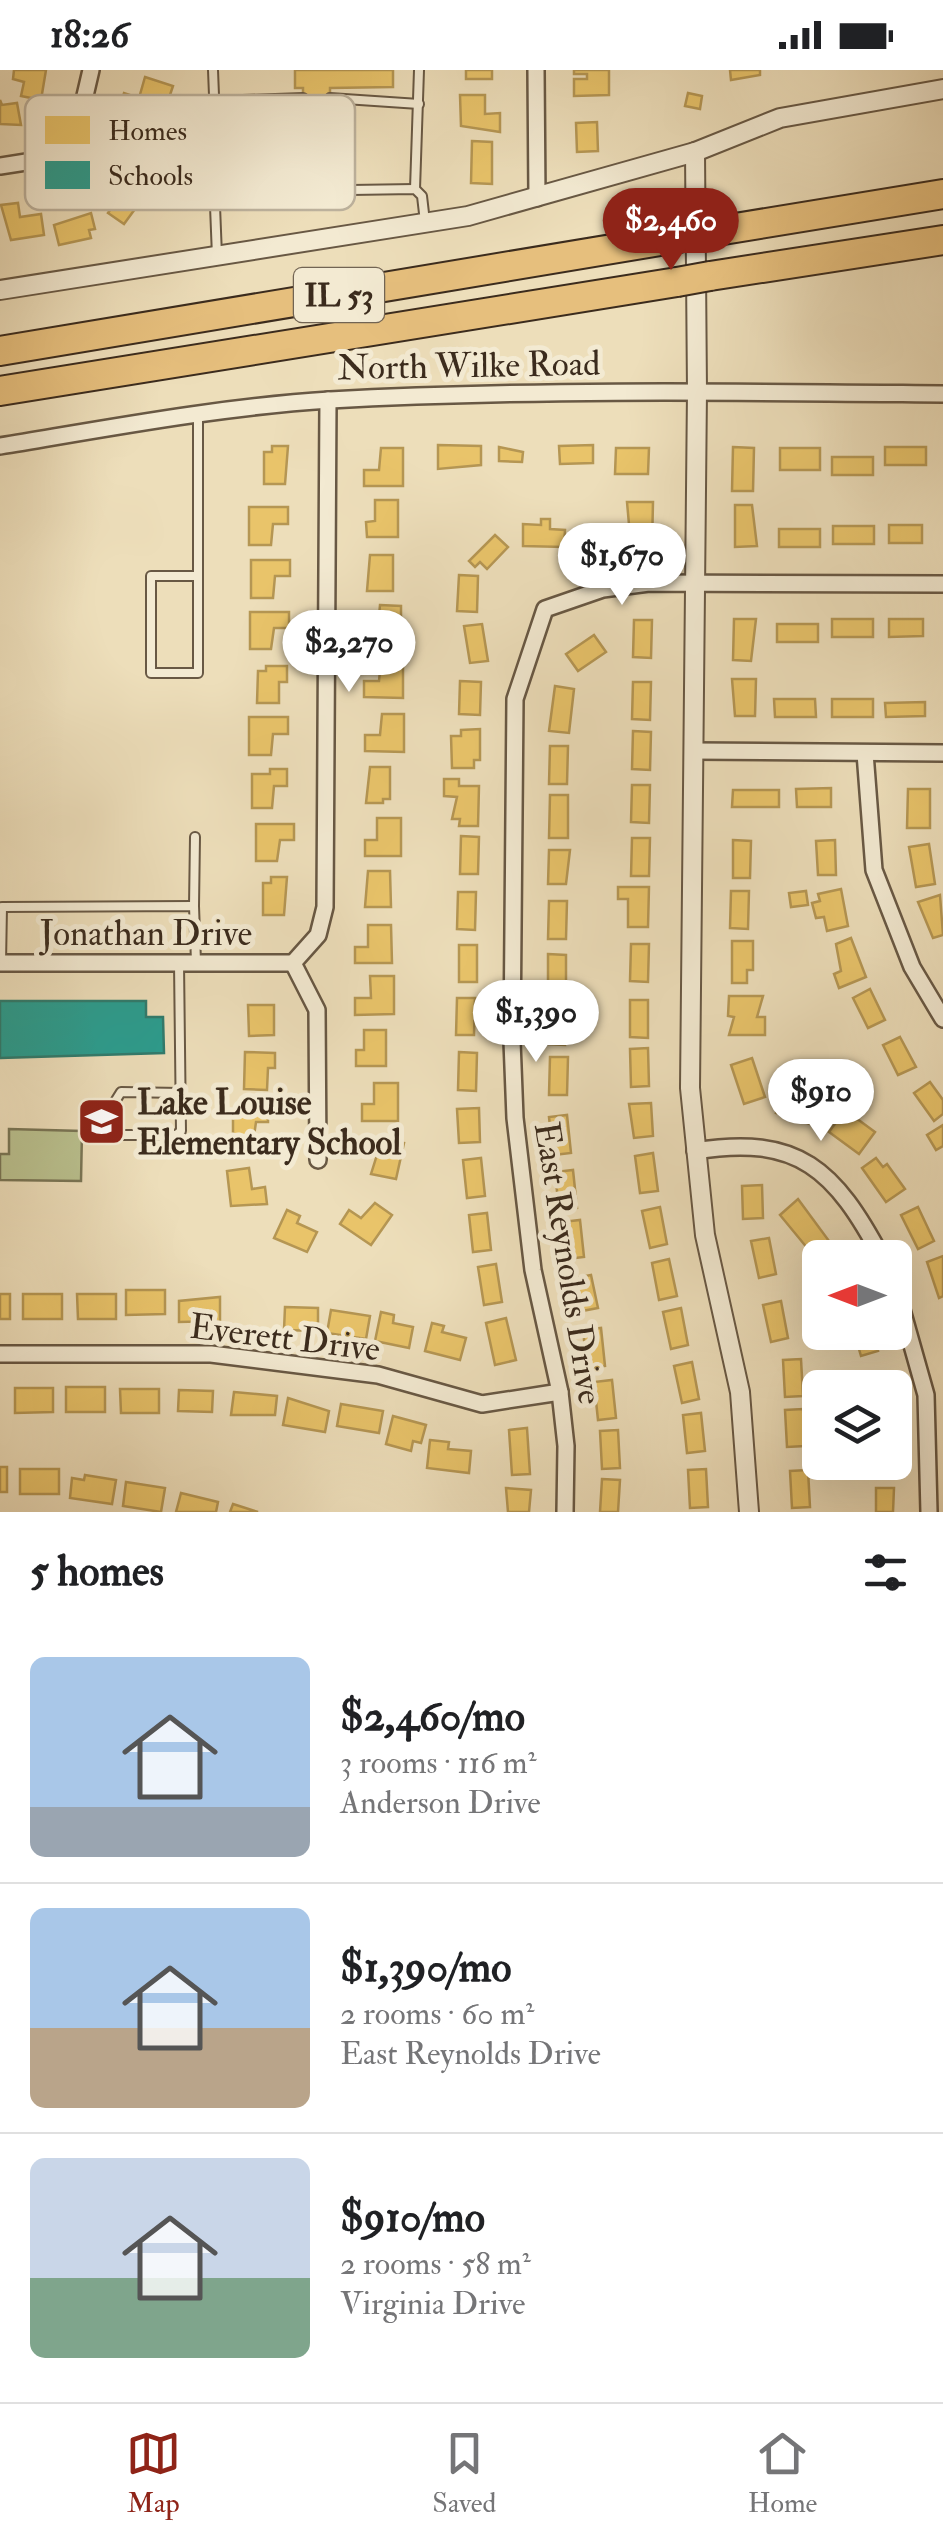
<!DOCTYPE html>
<html lang="en">
<head>
<meta charset="utf-8">
<style>
	:root { --surface:#fff; --page:#f6f6f6; --text:#202124; --muted:#757577; --line:#e0e0e0; --accent:#8f2418 }
	body { margin:0; font-family:"IM FELL Double Pica",serif; background:var(--page); color:var(--text); height:100vh; display:flex; flex-direction:column; font-size:38px; white-space:nowrap }
	* { box-sizing:border-box; margin:0 }
	p { font-size:32px; color:var(--muted) }
	.icon { flex:none; width:55px; height:55px; fill:none; stroke:currentColor; stroke-width:2; stroke-linecap:round; stroke-linejoin:round }
	.map { position:relative; height:1442px; overflow:hidden }
	.sheet { display:flex; flex-direction:column; background:var(--surface); flex:1 }
	.sheet>* { flex:none }
	.needle { width:65px; rotate:270deg }
	.buttons { position:absolute; left:802px; top:1170px; display:grid; gap:20px }
	.buttons a { display:grid; place-items:center; width:110px; height:110px; border-radius:15px; background:var(--surface); box-shadow:0 10px 40px #0002; font-size:50px }
	.price { position:absolute; translate:-50% -85px; padding:0 22px; border-radius:35px; background:#fff; color:#222; font-size:32px; line-height:65px; filter:drop-shadow(0 2px 5px #0008) }
	.price::after { content:''; position:absolute; left:50%; top:60px; width:30px; height:22px; margin-left:-15px; background:inherit; clip-path:polygon(0 0,100% 0,50% 100%) }
	.price.active { background:var(--accent); color:#fff }
	ul { padding:0; list-style:none }
	li { display:flex; align-items:center; gap:30px; height:250px; padding:0 30px }
	li+li { border-top:2px solid var(--line) }
	li span { display:grid; place-items:center; flex:none; width:280px; height:200px; border-radius:15px; color:#555 }
	li>.icon { margin-inline-start:auto }
	span .icon { width:120px; height:120px; fill:#fffc; stroke-width:1 }
	li b { font-size:42px }
	h2 { display:flex; justify-content:space-between; align-items:center; height:120px; padding:0 30px; font-size:42px }
	.status { display:flex; justify-content:space-between; align-items:center; height:70px; padding:0 50px; background:var(--surface); direction:ltr }
	.status svg { height:28px; fill:currentColor }
	.dock { display:flex; justify-content:space-around; align-items:center; height:140px; border-top:2px solid var(--line); background:var(--surface); font-size:28px; color:var(--muted) }
	.dock a { display:grid; justify-items:center; gap:5px }
	.dock .active { color:var(--accent) }
	.map>svg:first-child { display:block }
</style>
</head>
<body>
<div class="status"><b>18:26</b><svg viewBox="0 0 49 12"><path d="M0 12V9h3v3zM5 12V6h3v6zM10 12V3h3v9zM15 12V0h3v12zM26 1h20v11H26zM47 4h2v5h-2z"/></svg></div>
<div class="map">
<svg width="943" height="1442" viewBox="0 0 943 1442">
	<rect width="100%" height="100%" fill="#eddeba"/>
	<filter id="stains"><feTurbulence type="fractalNoise" baseFrequency=".002" numOctaves="4"/><feColorMatrix values="0 0 0 0 .2 0 0 0 0 .09 0 0 0 0 .02 0 0 0 .5 -.17"/></filter>
	<radialGradient id="worn" r=".72"><stop offset=".6" stop-color="#630" stop-opacity="0"/><stop offset="1" stop-color="#630" stop-opacity=".3"/></radialGradient>
	<polygon fill="#bac18f" stroke="#7a7656" stroke-width="2.5" points="9,1059 82,1061 81,1111 0,1110 0,1084 9,1084"/>
	<g fill="#e9c46a" stroke="#b59653" stroke-width="2.5">
		<polygon points="14,0 46,0 41,30 21,26 24,12 13,9"/>
		<polygon points="295,0 393,0 393,17 330,18 330,38 303,38 303,18 295,18"/>
		<rect x="466" y="0" width="26" height="9"/>
		<polygon points="574,0 609,0 609,25 574,26 574,9 587,9 587,4 574,4"/>
		<polygon points="730,0 760,0 760,5 731,10"/>
		<polygon points="145,7 173,16 167,34 158,31 154,46 119,39 124,23 139,28"/>
		<polygon points="688,23 702,26 700,39 685,36"/>
		<polygon points="460,25 485,25 485,44 500,43 500,62 461,56"/>
		<polygon points="0,30 2,35 17,33 21,55 0,54"/>
		<polygon points="597,52 598,81 577,82 576,53"/>
		<polygon points="472,71 492,72 492,114 471,113"/>
		<polygon points="120,103 143,128 124,154 108,143 121,124 110,117"/>
		<polygon points="18,133 20,147 41,144 44,165 11,170 1,135"/>
		<polygon points="91,143 95,159 89,160 91,168 59,175 54,155"/>
		<polygon points="438,375 481,376 481,395 438,399"/>
		<polygon points="593,375 593,393 560,394 559,376"/>
		<polygon points="272,376 288,376 285,414 264,414 264,382 272,382"/>
		<polygon points="499,377 523,382 522,392 499,391"/>
		<polygon points="733,377 754,378 753,421 732,421"/>
		<rect x="885" y="377" width="41" height="18"/>
		<polygon points="381,378 403,378 403,416 364,416 364,400 379,400"/>
		<polygon points="616,378 649,378 648,404 615,404"/>
		<rect x="780" y="378" width="40" height="22"/>
		<rect x="832" y="387" width="41" height="18"/>
		<polygon points="375,430 398,430 398,467 367,467 366,452 375,451"/>
		<polygon points="627,432 653,432 652,477 631,477"/>
		<polygon points="735,435 752,435 757,476 735,477"/>
		<polygon points="249,437 288,437 288,454 273,454 271,475 249,475"/>
		<polygon points="541,449 550,449 550,459 565,460 564,477 523,476 523,454 541,455"/>
		<rect x="889" y="455" width="33" height="18"/>
		<rect x="833" y="456" width="41" height="18"/>
		<rect x="779" y="459" width="41" height="18"/>
		<polygon points="495,465 508,477 487,499 480,492 475,497 469,491"/>
		<polygon points="610,465 613,483 577,488 574,470"/>
		<polygon points="370,485 393,485 393,521 367,521"/>
		<polygon points="251,490 290,490 290,506 275,506 273,528 251,528"/>
		<polygon points="459,505 478,506 477,542 457,541"/>
		<polygon points="380,535 401,536 401,573 363,573 363,557 378,557"/>
		<polygon points="250,542 289,542 289,558 274,558 271,579 250,579"/>
		<polygon points="734,549 756,549 751,591 733,590"/>
		<rect x="832" y="549" width="41" height="18"/>
		<polygon points="889,549 923,549 923,566 889,567"/>
		<polygon points="634,550 652,550 651,588 633,587"/>
		<polygon points="482,554 488,591 470,593 464,556"/>
		<rect x="777" y="554" width="41" height="18"/>
		<polygon points="594,565 606,582 578,601 566,584"/>
		<polygon points="381,590 403,590 403,628 364,627 364,611 379,611"/>
		<polygon points="266,596 287,596 287,612 279,612 279,633 257,633 258,601 266,601"/>
		<polygon points="732,609 756,609 755,646 735,646"/>
		<polygon points="460,611 481,612 480,645 459,644"/>
		<polygon points="633,612 651,612 650,650 632,649"/>
		<polygon points="555,616 574,619 569,663 549,661"/>
		<polygon points="774,629 815,629 816,647 775,647"/>
		<rect x="832" y="629" width="41" height="18"/>
		<polygon points="925,632 925,646 886,647 885,633"/>
		<polygon points="382,644 404,644 404,682 365,681 365,665 380,665"/>
		<polygon points="249,647 288,647 288,664 273,664 271,685 249,685"/>
		<polygon points="480,659 480,690 474,690 474,698 452,698 451,666 461,666 461,660"/>
		<polygon points="633,661 651,662 650,700 632,699"/>
		<polygon points="550,676 568,676 567,714 549,714"/>
		<polygon points="370,697 390,697 390,729 383,729 383,733 366,733"/>
		<polygon points="270,699 287,699 287,716 274,716 272,738 252,738 252,704 270,704"/>
		<polygon points="444,709 459,709 459,716 479,716 478,756 459,756 460,749 452,749 457,727 444,726"/>
		<polygon points="632,715 650,715 649,753 631,752"/>
		<polygon points="831,718 831,737 797,737 796,719"/>
		<polygon points="908,719 930,719 930,758 907,758"/>
		<polygon points="733,720 779,720 779,737 732,737"/>
		<polygon points="550,725 568,725 568,768 549,768"/>
		<polygon points="377,748 401,748 401,786 365,786 365,770 377,770"/>
		<polygon points="256,754 294,754 294,770 280,770 277,791 256,791"/>
		<polygon points="461,766 479,767 478,804 460,804"/>
		<polygon points="632,768 650,768 649,806 631,806"/>
		<polygon points="733,770 751,771 750,808 733,808"/>
		<polygon points="835,770 836,805 818,805 816,771"/>
		<polygon points="929,774 935,814 916,817 909,777"/>
		<polygon points="549,780 570,780 566,814 548,814"/>
		<polygon points="368,801 390,801 391,837 365,837"/>
		<polygon points="271,807 287,807 284,845 263,845 263,813 271,813"/>
		<polygon points="618,817 649,817 648,857 628,857 628,829 618,829"/>
		<polygon points="841,819 848,856 827,861 824,847 816,848 812,833 820,831 818,824"/>
		<polygon points="731,821 749,821 748,859 730,858"/>
		<polygon points="806,821 808,835 791,837 789,823"/>
		<polygon points="458,822 476,822 475,860 457,859"/>
		<polygon points="940,825 943,865 933,868 918,832"/>
		<polygon points="549,831 567,831 566,869 548,869"/>
		<polygon points="368,855 391,855 392,893 355,893 355,877 368,877"/>
		<polygon points="851,868 866,907 839,918 834,904 841,901 836,874"/>
		<polygon points="732,871 753,871 753,900 747,900 747,913 732,913"/>
		<polygon points="631,874 649,874 648,912 630,911"/>
		<rect x="459" y="875" width="18" height="37"/>
		<polygon points="548,884 566,885 566,922 548,922"/>
		<polygon points="370,906 394,906 394,944 355,945 355,928 371,928"/>
		<polygon points="870,919 885,950 868,958 853,928"/>
		<polygon points="729,926 763,926 757,947 765,947 765,965 729,965 734,947 728,946"/>
		<polygon points="457,928 475,928 474,965 456,965"/>
		<polygon points="630,930 648,930 648,968 630,967"/>
		<polygon points="248,935 274,935 274,965 249,966"/>
		<polygon points="548,937 566,937 565,975 547,974"/>
		<polygon points="364,960 386,960 386,996 356,996 356,980 364,980"/>
		<polygon points="900,967 916,997 898,1005 883,975"/>
		<polygon points="648,978 649,1016 631,1017 630,979"/>
		<polygon points="245,982 275,983 275,998 268,998 267,1020 244,1019"/>
		<polygon points="459,982 477,983 476,1021 458,1020"/>
		<polygon points="550,987 568,987 567,1025 549,1025"/>
		<polygon points="752,988 765,1027 744,1034 731,995"/>
		<polygon points="930,1012 943,1030 943,1044 934,1051 914,1023"/>
		<polygon points="374,1013 398,1013 398,1051 362,1051 362,1034 374,1034"/>
		<polygon points="782,1026 821,1038 816,1056 776,1043"/>
		<polygon points="651,1033 653,1066 634,1068 629,1034"/>
		<polygon points="251,1035 268,1035 268,1052 256,1052 253,1073 233,1073 233,1039 251,1040"/>
		<polygon points="479,1038 480,1072 459,1073 457,1039"/>
		<polygon points="845,1040 875,1062 859,1084 829,1062"/>
		<polygon points="567,1045 571,1083 553,1085 549,1047"/>
		<polygon points="943,1055 943,1076 936,1080 927,1065"/>
		<polygon points="382,1069 404,1073 396,1109 371,1104"/>
		<polygon points="653,1083 658,1121 640,1123 635,1086"/>
		<polygon points="481,1088 485,1126 467,1128 463,1090"/>
		<polygon points="876,1088 883,1097 887,1094 905,1119 886,1132 862,1098"/>
		<polygon points="249,1098 252,1119 265,1117 267,1134 231,1136 227,1101"/>
		<polygon points="573,1100 577,1138 559,1140 555,1102"/>
		<polygon points="762,1115 763,1148 743,1149 742,1116"/>
		<polygon points="798,1129 829,1171 813,1185 780,1145"/>
		<polygon points="375,1133 392,1145 371,1175 340,1154 349,1140 361,1148"/>
		<polygon points="660,1137 667,1174 650,1178 642,1141"/>
		<polygon points="918,1137 934,1171 918,1179 901,1145"/>
		<polygon points="287,1140 300,1146 297,1153 317,1162 307,1182 274,1168"/>
		<polygon points="487,1143 491,1180 473,1182 469,1145"/>
		<polygon points="580,1150 584,1187 566,1189 562,1152"/>
		<polygon points="769,1168 776,1204 759,1208 751,1171"/>
		<polygon points="943,1186 943,1226 939,1228 927,1192"/>
		<polygon points="669,1189 677,1226 659,1230 652,1193"/>
		<polygon points="496,1194 502,1232 484,1235 478,1197"/>
		<polygon points="591,1205 598,1238 577,1242 570,1209"/>
		<polygon points="126,1220 165,1220 165,1244 126,1245"/>
		<rect x="0" y="1224" width="10" height="25"/>
		<rect x="23" y="1224" width="39" height="25"/>
		<polygon points="77,1224 116,1224 116,1249 78,1249"/>
		<polygon points="220,1227 220,1251 179,1252 179,1231"/>
		<polygon points="781,1231 788,1268 771,1272 763,1235"/>
		<polygon points="285,1237 318,1238 318,1261 284,1260"/>
		<polygon points="681,1238 688,1275 671,1279 663,1242"/>
		<polygon points="331,1240 370,1246 366,1269 327,1263"/>
		<polygon points="381,1242 394,1245 393,1253 413,1257 409,1278 375,1271"/>
		<polygon points="506,1248 516,1290 495,1295 486,1253"/>
		<polygon points="432,1253 444,1256 442,1262 466,1268 460,1290 425,1281"/>
		<polygon points="601,1258 605,1296 587,1298 583,1260"/>
		<polygon points="854,1262 873,1262 878,1281 861,1286"/>
		<polygon points="801,1289 803,1326 785,1327 783,1290"/>
		<polygon points="692,1292 699,1329 682,1333 674,1296"/>
		<polygon points="888,1305 888,1318 870,1318 870,1306"/>
		<polygon points="612,1310 616,1348 598,1350 594,1312"/>
		<rect x="66" y="1317" width="39" height="25"/>
		<polygon points="15,1318 53,1318 53,1342 15,1343"/>
		<polygon points="120,1319 159,1319 159,1343 121,1343"/>
		<polygon points="179,1320 213,1321 212,1342 178,1341"/>
		<polygon points="234,1322 277,1326 275,1345 231,1345"/>
		<polygon points="288,1328 329,1341 325,1362 283,1355"/>
		<polygon points="341,1334 383,1341 379,1363 337,1356"/>
		<polygon points="803,1339 805,1376 787,1377 785,1340"/>
		<polygon points="701,1343 705,1381 687,1383 683,1345"/>
		<polygon points="393,1346 426,1355 421,1373 413,1371 411,1381 386,1374"/>
		<polygon points="527,1358 530,1404 512,1405 509,1360"/>
		<polygon points="618,1360 620,1398 602,1399 600,1361"/>
		<polygon points="430,1370 449,1372 448,1379 471,1381 469,1403 427,1398"/>
		<polygon points="873,1392 891,1392 892,1401 873,1402"/>
		<rect x="0" y="1397" width="7" height="25"/>
		<rect x="20" y="1399" width="39" height="25"/>
		<polygon points="706,1399 708,1437 690,1438 688,1400"/>
		<polygon points="808,1400 810,1437 792,1438 790,1401"/>
		<polygon points="85,1405 116,1410 112,1434 70,1428 72,1408 84,1410"/>
		<polygon points="602,1409 620,1410 618,1442 600,1442"/>
		<polygon points="126,1412 165,1418 161,1442 123,1436"/>
		<polygon points="506,1418 531,1420 529,1442 508,1442"/>
		<polygon points="876,1418 894,1418 893,1442 876,1442"/>
		<polygon points="181,1423 218,1432 216,1442 176,1442"/>
		<polygon points="233,1434 258,1442 230,1442"/>
	</g>
	<polygon fill="#2a9d8f" stroke="#2f7b6d" stroke-width="2.5" points="0,931 146,931 146,947 163,947 164,983 0,988"/>
	<g fill="none" stroke-linecap="round" stroke-linejoin="round">
		<defs>
			<g id="service">
				<polyline points="213,0 218,127"/>
				<polyline points="330,28 419,34"/>
				<polyline points="215,31 303,28"/>
				<polyline points="415,119 419,0"/>
				<polyline points="217,186 215,136 227,122 415,119 422,126 425,152"/>
				<polyline points="197,506 151,506 151,603 198,603 198,345"/>
				<polyline points="194,836 195,767"/>
				<polyline points="1,893 2,837 194,836 196,892"/>
				<polyline points="179,893 181,1061 176,1065 116,1065 116,1030 121,1022 181,1023"/>
			</g>
			<g id="minor">
				<polyline points="536,0 537,128"/>
				<polyline points="0,96 58,87 84,30 91,0"/>
				<path d="M0 376C109 358 219 337 330 330 534 319 739 322 943 324"/>
				<polyline points="693,681 943,683"/>
				<polyline points="865,683 874,800 912,897 943,949"/>
				<polyline points="0,893 293,893"/>
				<polyline points="293,893 318,865 325,837 328,330"/>
				<polyline points="293,893 317,940 318,1090"/>
				<path d="M695 1081C799 1064 835 1100 882 1188"/>
				<polyline points="895,1215 926,1325 929,1442"/>
				<polyline points="0,1284 211,1284 378,1305 482,1334 560,1322"/>
				<polyline points="565,1442 566,1376 560,1322 533,1200 515,1048 512,971 515,629 545,539 603,519 649,513 943,514"/>
			</g>
			<g id="tertiary">
				<polyline points="695,82 697,321 690,1018 705,1165 740,1322 749,1442"/>
				<polyline points="0,220 468,146 695,82 780,48 943,19"/>
			</g>
			<g id="motorway">
				<polyline points="711,162 943,124"/>
				<polyline points="710,206 943,170"/>
				<polyline points="0,281 678,168"/>
				<polyline points="0,321 677,212"/>
			</g>
		</defs>
		<use href="#service" stroke="#685844" stroke-width="12"/>
		<use href="#minor" stroke="#685844" stroke-width="20"/>
		<use href="#tertiary" stroke="#685844" stroke-width="22"/>
		<use href="#motorway" stroke="#3b2b1d" stroke-width="32"/>
		<use href="#service" stroke="#f3ead2" stroke-width="8"/>
		<use href="#minor" stroke="#f3ead2" stroke-width="15"/>
		<use href="#tertiary" stroke="#f3ead2" stroke-width="18"/>
		<use href="#motorway" stroke="#e6bf7d" stroke-width="28"/>
		<defs>
			<g id="motorway-bridge">
				<polyline points="678,168 711,162"/>
				<polyline points="677,212 710,206"/>
			</g>
		</defs>
		<use href="#motorway-bridge" stroke="#3b2b1d" stroke-width="32" stroke-linecap="butt"/>
		<use href="#motorway-bridge" stroke="#e6bf7d" stroke-width="28"/>
	</g>
	<defs>
		<symbol id="school-square" viewBox="-11 -11 22 22"><rect x="-9" y="-9" width="18" height="18" rx="4" fill="#8f2418" stroke="#f3ead2"/><path d="M0-5L7-2L0 1L-7-2ZM-4 1L0 2.5L4 1V4Q0 6-4 4Z" fill="#fff"/></symbol>
	</defs>
	<g fill-rule="evenodd">
		<use href="#school-square" x="74" y="1024" width="55" height="55"/>
	</g>
	<g text-anchor="middle" stroke-width="10" stroke-linejoin="round" paint-order="stroke">
		<rect fill="#f3ead2" stroke="#726453" stroke-width="2.5" x="294" y="198" width="90" height="54" rx="8"/>
		<g font-size="32" font-weight="bold" fill="#3b2b1d">
			<text x="339" y="236">IL 53</text>
		</g>
		<g font-size="35" fill="#3b2b1d" stroke="#f3ead2">
			<text transform="translate(469 295) rotate(-1)" y="12">North Wilke Road</text>
			<text x="146" y="875">Jonathan Drive</text>
			<text transform="translate(569 1193) rotate(81)" y="12">East Reynolds Drive</text>
			<text transform="translate(285 1267) rotate(7)" y="12">Everett Drive</text>
		</g>
		<g font-size="35" font-weight="bold" fill="#3b2b1d" stroke="#f3ead2" text-anchor="start">
			<text x="137" y="1044">Lake Louise<tspan x="137" dy="40">Elementary School</tspan></text>
		</g>
	</g>
	<rect x="25" y="25" width="330" height="115" rx="15" fill="#f3ead2" stroke="#bcb19c" stroke-width="2.5"/>
	<rect x="45" y="46" width="45" height="28" fill="#e9c46a"/>
	<rect x="45" y="91" width="45" height="28" fill="#2a9d8f"/>
	<g font-size="28" fill="#3b2b1d">
		<text x="108" y="70">Homes</text>
		<text x="108" y="115">Schools</text>
	</g>
	<rect width="100%" height="100%" filter="url(#stains)"/>
	<rect width="100%" height="100%" fill="url(#worn)"/>
</svg>
<div class="buttons">
<a><svg class="needle" viewBox="-14 -14 28 28"><path d="M0-13l5 13h-10z" fill="#e53935"/><path d="M0 13l5-13h-10z" fill="#757577"/></svg></a>
<a><svg class="icon" aria-label="layers" viewBox="0 0 24 24"><path d="M12 4l9 5-9 5-9-5zM3 14l9 5 9-5"/></svg></a>
</div>
<b class="price active" style="left:671px;top:203px">$2,460</b>
<b class="price" style="left:622px;top:538px">$1,670</b>
<b class="price" style="left:349px;top:625px">$2,270</b>
<b class="price" style="left:536px;top:995px">$1,390</b>
<b class="price" style="left:821px;top:1074px">$910</b>
</div>
<section class="sheet">
<h2>5 homes<svg class="icon" aria-label="filters" viewBox="0 0 24 24"><path d="M4 7h16M4 17h16"/><circle cx="9" cy="7" r="2"/><circle cx="15" cy="17" r="2"/></svg></h2>
<ul>
<li><span style="background:linear-gradient(#a9c7e8 75%,#9aa5b1 0)"><svg class="icon" aria-label="home" viewBox="0 0 24 24"><path d="M3 11l9-7 9 7M6 9v11h12V9"/></svg></span><div><b>$2,460/mo</b><p>3 rooms · 116 m²</p><p>Anderson Drive</p></div></li>
<li><span style="background:linear-gradient(#a9c7e8 60%,#b9a48a 0)"><svg class="icon" aria-label="home" viewBox="0 0 24 24"><path d="M3 11l9-7 9 7M6 9v11h12V9"/></svg></span><div><b>$1,390/mo</b><p>2 rooms · 60 m²</p><p>East Reynolds Drive</p></div></li>
<li><span style="background:linear-gradient(#c9d6e8 60%,#7fa58c 0)"><svg class="icon" aria-label="home" viewBox="0 0 24 24"><path d="M3 11l9-7 9 7M6 9v11h12V9"/></svg></span><div><b>$910/mo</b><p>2 rooms · 58 m²</p><p>Virginia Drive</p></div></li>
</ul>
</section>
<nav class="dock">
<a class="active"><svg class="icon" aria-label="map" viewBox="0 0 24 24"><path d="M3 6l6-2 6 2 6-2v14l-6 2-6-2-6 2zM9 4v14M15 6v14"/></svg>Map</a>
<a><svg class="icon" aria-label="saved" viewBox="0 0 24 24"><path d="M7 4h10v16l-5-4-5 4z"/></svg>Saved</a>
<a><svg class="icon" aria-label="home" viewBox="0 0 24 24"><path d="M3 11l9-7 9 7M6 9v11h12V9"/></svg>Home</a>
</nav>
</body>
</html>
